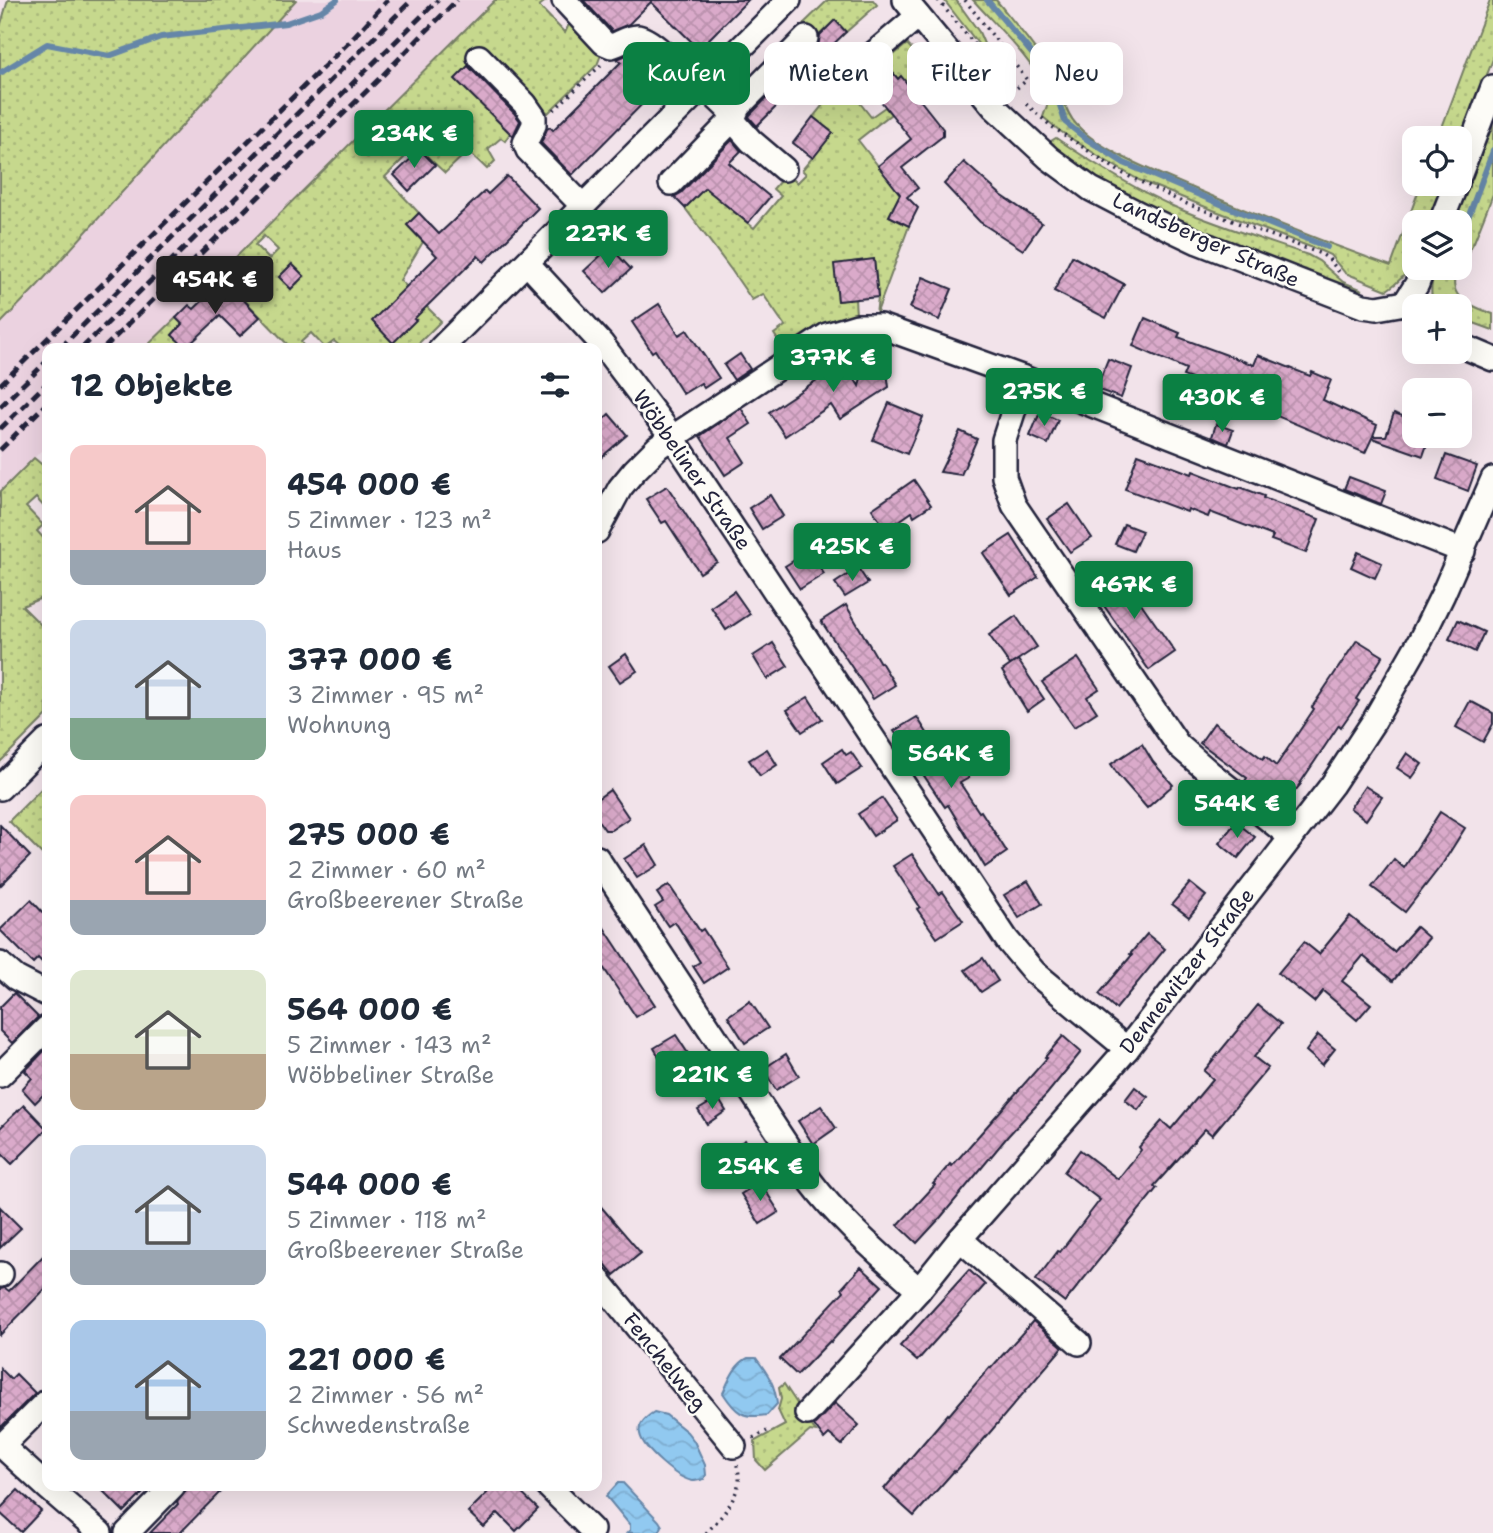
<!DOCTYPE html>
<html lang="de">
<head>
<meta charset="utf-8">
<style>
	:root { --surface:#fff; --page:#f6f6f7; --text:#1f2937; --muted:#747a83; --accent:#0b8043 }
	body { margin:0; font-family:"Shantell Sans",sans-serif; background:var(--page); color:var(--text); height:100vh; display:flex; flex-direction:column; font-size:26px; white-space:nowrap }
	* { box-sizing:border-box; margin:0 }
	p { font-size:23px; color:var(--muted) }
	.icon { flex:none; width:38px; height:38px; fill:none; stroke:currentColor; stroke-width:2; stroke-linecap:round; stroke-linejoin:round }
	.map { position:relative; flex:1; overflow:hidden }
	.drawer { position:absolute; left:42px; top:343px; width:560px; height:1148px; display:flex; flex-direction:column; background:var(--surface); border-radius:14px; box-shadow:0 7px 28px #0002 }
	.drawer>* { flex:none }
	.guide { position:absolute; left:623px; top:42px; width:665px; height:63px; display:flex; gap:14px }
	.controls { position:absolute; left:1402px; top:126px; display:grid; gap:14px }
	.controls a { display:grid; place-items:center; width:70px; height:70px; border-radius:14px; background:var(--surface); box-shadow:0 7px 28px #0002; font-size:35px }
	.price { position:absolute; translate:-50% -60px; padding:0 16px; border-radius:7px; background:var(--accent); color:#fff; font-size:23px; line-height:46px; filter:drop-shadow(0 2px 4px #0008) }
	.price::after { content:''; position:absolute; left:50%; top:42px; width:21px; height:16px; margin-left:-10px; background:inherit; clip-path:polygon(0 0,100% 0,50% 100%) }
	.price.active { background:#222; color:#fff }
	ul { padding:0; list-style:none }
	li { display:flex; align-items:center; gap:21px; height:175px; padding:0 28px }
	li span { display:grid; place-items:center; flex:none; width:196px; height:140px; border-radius:14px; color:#555 }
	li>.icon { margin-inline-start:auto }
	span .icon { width:84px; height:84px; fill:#fffc; stroke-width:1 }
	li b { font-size:30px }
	h2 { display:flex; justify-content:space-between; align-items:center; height:84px; padding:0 28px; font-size:30px }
	.tag { padding:0 24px; border-radius:14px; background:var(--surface); box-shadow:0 7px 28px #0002; font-size:24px; line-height:63px }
	.tag.active { background:var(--accent); color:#fff }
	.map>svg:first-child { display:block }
</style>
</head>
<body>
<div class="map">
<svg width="1493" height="1533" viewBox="0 0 1493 1533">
	<defs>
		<pattern id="grass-dots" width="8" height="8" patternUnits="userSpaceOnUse" patternTransform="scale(1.75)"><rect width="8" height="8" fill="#c6d88d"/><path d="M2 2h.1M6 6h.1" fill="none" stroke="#aab97b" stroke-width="1.8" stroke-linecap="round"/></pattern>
		<pattern id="water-waves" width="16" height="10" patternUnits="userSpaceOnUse" patternTransform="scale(1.75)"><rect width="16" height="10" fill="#91c9f0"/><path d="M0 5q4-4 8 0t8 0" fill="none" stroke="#7daccf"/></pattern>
		<pattern id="building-cross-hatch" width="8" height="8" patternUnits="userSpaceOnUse" patternTransform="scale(1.75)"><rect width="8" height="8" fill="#daaaca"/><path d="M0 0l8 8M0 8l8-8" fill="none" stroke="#bb92ae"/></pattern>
	</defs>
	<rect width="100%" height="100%" fill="#f2e3ea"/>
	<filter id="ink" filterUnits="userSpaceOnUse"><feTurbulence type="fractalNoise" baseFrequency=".0143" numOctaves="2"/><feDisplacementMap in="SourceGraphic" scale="14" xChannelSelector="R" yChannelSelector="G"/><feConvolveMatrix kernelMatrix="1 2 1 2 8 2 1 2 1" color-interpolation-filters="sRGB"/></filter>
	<g filter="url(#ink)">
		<polygon fill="#ebd2e0" points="296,0 495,0 145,348 47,348 47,445 0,492 0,324 38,285"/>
		<g fill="url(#grass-dots)" stroke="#747d64" stroke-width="2" fill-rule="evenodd">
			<polygon points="8,0 296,0 38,285 0,324 0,27"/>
			<path d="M495 0H547L539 6 565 33 573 15 604 47 597 65 548 113 484 49 456 79 510 133 505 141 501 138 488 149 495 161 487 169 468 151 445 173 416 146 385 177 419 213 407 225 423 242 400 280 441 321 414 348H342L334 341 325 348 311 333 301 342 303 345 300 348H291L219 274ZM264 236 278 250 269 259 255 245ZM292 264 304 276 291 289 279 277Z"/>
			<polygon points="828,0 873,0 877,5 846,32 835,20 815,39 800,27"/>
			<polygon points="944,0 956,0 979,32 985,46 983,50"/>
			<path d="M973 0H996C1017 26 1040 52 1056 82 1063 96 1065 112 1076 124 1099 151 1160 174 1193 188 1258 216 1324 242 1391 266L1421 184H1445L1430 222H1414C1414 256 1418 269 1387 290L1345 273 1330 255 1321 251 1213 210 1139 180 1103 159 1060 131 1043 117 1050 97C1032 59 1001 31 973 0Z"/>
			<polygon points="1490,0 1493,0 1493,59 1460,145 1460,138 1438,138"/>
			<polygon points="907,44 936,76 915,95 900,77 898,79 884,63"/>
			<polygon points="830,88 840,89 850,96 856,98 871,117 885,107 891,114 858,140 900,194 889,216 909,226 876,315 878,297 874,259 835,264 838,301 855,299 856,315 785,351 774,334 785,326 763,294 752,300 732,271 685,208 717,176 723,203 754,228 781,196 773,189 787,173 797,183 806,174 802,170 833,133 813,117 826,101 823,96"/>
			<polygon points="1493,113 1493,194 1474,242 1460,265 1460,222 1451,222"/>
			<path d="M1056 138C1094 164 1134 189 1177 208 1219 226 1265 240 1308 255L1319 261 1343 282 1363 290 1341 287 1165 218 1099 183 1051 147V141Z"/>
			<path d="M1435 268H1458C1444 298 1470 305 1493 314V330L1460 318V306H1434C1429 293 1432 281 1435 268Z"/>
			<polygon points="176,318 182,324 172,335 186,348 145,348"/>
			<polygon points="34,458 46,468 47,468 47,510 36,498 26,507 42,524 47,520 47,527 43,525 37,531 47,542 47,607 39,599 22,606 47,631 47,715 0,762 0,492"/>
			<polygon points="47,783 47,859 9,821"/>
			<polygon points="784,1384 816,1432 810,1431 765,1470 756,1460 755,1441 785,1425 778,1410 781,1399 779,1388"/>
		</g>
		<g fill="url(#water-waves)" stroke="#6586a8" stroke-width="2">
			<path d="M748 1358H756C768 1374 775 1384 777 1404L767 1415C743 1419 736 1413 723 1393 729 1380 735 1364 748 1358Z"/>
			<path d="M654 1412 666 1415 687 1432 694 1441 705 1465 706 1475 704 1479C700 1480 696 1481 693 1481 677 1479 643 1449 640 1434 637 1424 646 1417 654 1412Z"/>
			<polygon points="618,1483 623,1483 659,1521 662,1526 659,1533 627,1533 630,1530 630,1525 606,1496"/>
		</g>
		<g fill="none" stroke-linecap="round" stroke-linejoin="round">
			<g stroke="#6586a8" stroke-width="6">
				<polyline points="987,0 1045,69 1055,89 1065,122 1085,138 1124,163 1223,205 1327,247"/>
				<polyline points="0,73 47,44 109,56 161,37 286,23 321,11 337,0"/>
				<polyline points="1460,239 1493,151"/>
				<polyline points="1447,271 1449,268"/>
			</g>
		</g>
		<g fill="url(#building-cross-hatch)" stroke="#22223b" stroke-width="2">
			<polygon points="583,0 748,0 699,49 651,2 629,24 612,31"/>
			<polygon points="835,20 846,32 812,65 815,68 757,126 749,117 750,115 816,48 819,42 820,35"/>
			<polygon points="634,52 644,55 667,79 572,175 541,143 547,129 550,127 553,130 621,62 617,59"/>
			<polygon points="885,63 898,79 901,76 943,129 943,136 902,168 918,188 907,197 918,208 909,226 889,216 900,194 878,166 911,139 864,80"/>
			<polygon points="468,66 514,113 520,121 513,136 455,79"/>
			<polygon points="813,117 833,133 813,158 793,143"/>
			<polygon points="732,140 741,151 729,163 770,197 748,223 705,188 685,208 674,197 681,193"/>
			<polygon points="420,150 435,165 409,191 394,175"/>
			<polygon points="964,162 1001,195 1042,223 1023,250 980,222 944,184"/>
			<polygon points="507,176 538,208 484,262 478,256 414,319 416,320 393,343 372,321 437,256 407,225 419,213 439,234 485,191 488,194"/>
			<polygon points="610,247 631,269 605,293 584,271"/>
			<polygon points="1072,256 1124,284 1106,318 1054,291"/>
			<polygon points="874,259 878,297 838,301 834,264"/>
			<polygon points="292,264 304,276 291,289 279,277"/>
			<polygon points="923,277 952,289 939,320 910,308"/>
			<polygon points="218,286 229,297 235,291 260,317 240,336 220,316 186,348 172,335 182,324 176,318 189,305 194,309"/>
			<polygon points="659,304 679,335 687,330 719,378 704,388 701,383 683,394 655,350 652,352 632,322"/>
			<polygon points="1145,318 1180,333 1178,337 1254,365 1258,355 1310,376 1312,372 1331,380 1323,400 1377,425 1373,436 1386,436 1394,413 1414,420 1414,436 1430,436 1423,456 1372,438 1365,453 1234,398 1235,395 1183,376 1186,369 1133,346"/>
			<polygon points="867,353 885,357 889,387 840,419 831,405 785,436 769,412 844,362 859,386"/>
			<polygon points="740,354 750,369 734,380 724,365"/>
			<polygon points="1108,359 1132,368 1121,398 1096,389"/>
			<polygon points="889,403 923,417 907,454 873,440"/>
			<polygon points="741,408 751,424 730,438 745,462 725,475 700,436"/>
			<polygon points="1040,412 1058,420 1048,444 1030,436"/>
			<polygon points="609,414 627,435 597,461 597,425"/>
			<polygon points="1216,424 1233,430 1228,444 1212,437"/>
			<polygon points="960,431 977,439 961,475 940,472"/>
			<polygon points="1138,454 1192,474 1193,471 1239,489 1240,487 1264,496 1263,498 1319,519 1306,553 1271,540 1273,536 1210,512 1208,517 1188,509 1187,512 1125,489"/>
			<polygon points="1446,455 1477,466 1468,491 1437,479"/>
			<polygon points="1349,477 1386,491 1381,504 1344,489"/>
			<polygon points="914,480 931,505 914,516 912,512 886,530 872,509"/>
			<polygon points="667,486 717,562 700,573 666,521 662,523 646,499"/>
			<polygon points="770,495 783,516 762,529 749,508"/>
			<polygon points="1069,504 1092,538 1070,552 1047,519"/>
			<polygon points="1124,524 1142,531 1133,551 1115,544"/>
			<polygon points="1011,535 1038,577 1011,595 983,553"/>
			<polygon points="809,551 824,574 800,589 785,566"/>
			<polygon points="1358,552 1382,563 1375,578 1351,567"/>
			<polygon points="858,568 868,583 845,597 835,583"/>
			<polygon points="1120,573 1175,652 1149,670 1093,590"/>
			<polygon points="734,591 750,614 726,630 711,607"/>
			<polygon points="846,605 880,663 881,662 895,685 873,699 821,621"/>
			<polygon points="1016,616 1037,647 1010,665 989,635"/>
			<polygon points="1458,620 1484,632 1475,652 1449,639"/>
			<polygon points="1357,640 1383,656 1356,699 1359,701 1341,727 1339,725 1299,785 1300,785 1280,809 1245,781 1247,778 1200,743 1214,723 1263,759 1265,756 1276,766 1314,709 1312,707"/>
			<polygon points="773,643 788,666 767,679 753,656"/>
			<polygon points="626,654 637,671 620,682 609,666"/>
			<polygon points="1078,658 1099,689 1087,697 1097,712 1074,727 1042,682"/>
			<polygon points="1018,660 1044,699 1027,711 1002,671"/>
			<polygon points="808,697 822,719 802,732 787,710"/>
			<polygon points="1470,701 1493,713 1493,724 1483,742 1456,727"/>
			<polygon points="917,717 946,763 955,757 969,778 960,783 979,812 981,811 1007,852 985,867 948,805 945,807 894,731"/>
			<polygon points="1142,744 1153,762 1173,785 1147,808 1118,775 1111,764"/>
			<polygon points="767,749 777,765 760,776 749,760"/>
			<polygon points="842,749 846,755 851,752 862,768 837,784 823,762"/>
			<polygon points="1407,753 1422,764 1412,778 1397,768"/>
			<polygon points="1365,786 1382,797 1366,820 1350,808"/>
			<polygon points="610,790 629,818 611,830 605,830 597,819 597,799"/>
			<polygon points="882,798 897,820 873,836 858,814"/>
			<polygon points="1440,812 1465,828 1443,863 1405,912 1372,887 1394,859 1404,868"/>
			<polygon points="1236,822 1255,837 1238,858 1219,843"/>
			<polygon points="0,825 30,856 0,886"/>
			<polygon points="646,845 658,865 637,878 624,859"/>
			<polygon points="912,854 939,894 943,892 963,921 937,938 917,909 920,907 893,866"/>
			<polygon points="1028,881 1042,904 1019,918 1004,895"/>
			<polygon points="1190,883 1206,896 1189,917 1172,904"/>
			<polygon points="669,885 700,931 703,929 728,967 704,983 693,966 700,962 677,925 674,922 668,926 655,907 663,902 657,893"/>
			<polygon points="31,900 47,917 47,967 38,958 33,963 0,930"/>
			<polygon points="1350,916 1394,952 1416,927 1429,938 1393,981 1363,956 1342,981 1371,1004 1357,1020 1323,991 1314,1002 1278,973 1304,942 1319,954"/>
			<polygon points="597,917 655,1005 636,1017 597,958"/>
			<polygon points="1147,934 1165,949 1116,1009 1099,994 1132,955 1130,954"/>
			<polygon points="983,958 998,981 981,992 965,970"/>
			<polygon points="14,993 38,1017 12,1043 0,1031 0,1007"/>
			<polygon points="750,1001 768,1028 745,1043 728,1016"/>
			<polygon points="1258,1005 1281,1024 1254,1057 1268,1068 1212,1135 1205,1129 1154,1186 1157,1188 1065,1302 1036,1280 1058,1251 1060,1252 1100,1200 1064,1172 1080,1150 1118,1179 1141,1150 1139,1147 1162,1121 1171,1129 1213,1079 1204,1071"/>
			<polygon points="676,1035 691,1058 668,1072 654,1048"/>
			<polygon points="1318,1035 1335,1049 1322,1065 1306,1051"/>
			<polygon points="1063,1036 1081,1052 1047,1094 1008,1136 941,1217 917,1243 898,1225 935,1185 933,1184 950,1164 952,1166 1047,1058 1045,1057"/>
			<polygon points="47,1048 47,1093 46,1092 35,1103 22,1089 32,1078 25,1071"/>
			<polygon points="786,1054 799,1076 776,1090 763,1069"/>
			<polygon points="1135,1087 1148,1097 1138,1110 1125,1100"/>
			<polygon points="718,1098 726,1111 707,1124 698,1110"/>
			<polygon points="24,1105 47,1129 12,1164 0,1152 0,1128"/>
			<polygon points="821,1106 836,1128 813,1144 798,1121"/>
			<polygon points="745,1140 761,1166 742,1178 725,1152"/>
			<polygon points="760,1182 779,1212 760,1224 741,1194"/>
			<polygon points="597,1202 641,1253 614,1275 597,1254"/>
			<polygon points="0,1207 21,1228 0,1248"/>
			<polygon points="47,1252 47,1287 0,1335 0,1289 5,1288 9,1291"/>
			<polygon points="861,1267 882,1286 831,1342 830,1341 797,1375 780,1359 844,1291 842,1288"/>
			<polygon points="969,1270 985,1285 917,1361 900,1346"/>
			<polygon points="1033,1321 1063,1347 968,1458 955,1472 954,1471 914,1516 884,1489 948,1414 949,1415 990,1367 991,1368"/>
			<polygon points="0,1368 11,1379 16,1374 35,1393 0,1428"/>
			<polygon points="835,1403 859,1425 842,1445 829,1434 824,1439 814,1425"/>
			<polygon points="98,1486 150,1486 124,1512"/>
			<polygon points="190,1486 226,1486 180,1533 150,1533 178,1504 177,1502"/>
			<polygon points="494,1486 514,1486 538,1509 516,1531 498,1513 484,1527 468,1512"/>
			<polygon points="18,1490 41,1511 21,1532 0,1513 0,1509"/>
		</g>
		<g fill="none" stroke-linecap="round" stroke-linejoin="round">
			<defs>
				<g id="minor">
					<path d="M564 0 604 43 611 46C619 44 628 37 637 37 652 37 688 78 700 90"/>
					<polyline points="905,0 994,107 1049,158 1091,189 1139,214 1198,242 1363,306 1377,308 1405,303"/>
					<polyline points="479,57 525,104 534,117 534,125 525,143 528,150 583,206"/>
					<polyline points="845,78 918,16"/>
					<polyline points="704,86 727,108 737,125 751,141 784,169"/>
					<polyline points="1460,174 1493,87"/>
					<polyline points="671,183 733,119 738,107 806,38"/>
					<polyline points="1441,222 1456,184"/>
					<polyline points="527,263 601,343 673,438 1007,940 1034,972 1127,1049"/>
					<polyline points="1405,303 1417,284 1423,268"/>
					<polyline points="1460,345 1493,359"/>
					<polyline points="441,348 789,0"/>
					<polyline points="1024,378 1004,440 1004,477 1014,505 1178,745 1210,773 1291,837"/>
					<polyline points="597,531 620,488 634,471 658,447 827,335 857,326 880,326 1024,378 1463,551"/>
					<polyline points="0,788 47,741"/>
					<path d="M597 858 811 1182C842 1223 881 1255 919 1290"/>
					<polyline points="0,964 16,978 47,994"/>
					<polyline points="0,1075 47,1028"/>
					<polyline points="960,1239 1079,1343"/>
					<polyline points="0,1275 1,1274"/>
					<polyline points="597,1278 734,1446"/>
					<polyline points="807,1413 919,1290 960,1239 1127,1049 1332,785 1374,721 1421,639 1443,594 1493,479"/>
					<polyline points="0,1444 48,1488 100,1533"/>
					<polyline points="2,1446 47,1401"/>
					<polyline points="548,1486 592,1530"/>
					<polyline points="127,1533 173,1486"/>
				</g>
			</defs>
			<use href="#minor" stroke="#22223b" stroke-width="28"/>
			<g stroke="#22223b" stroke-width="3.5" stroke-dasharray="2 5" stroke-linecap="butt">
				<polyline points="938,0 1006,83"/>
				<polyline points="965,0 1027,80 1012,92 1009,91"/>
				<polyline points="1026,104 1051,126 1120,172 1182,202 1321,254 1329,259 1339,272"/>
				<polyline points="554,110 602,64"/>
				<polyline points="753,1438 767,1431"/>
				<path d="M706 1533C719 1520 736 1501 739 1481 740 1476 738 1470 737 1465"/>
			</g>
			<use href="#minor" stroke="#fdfcf7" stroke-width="23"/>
			<g stroke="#22223b" stroke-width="5" stroke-dasharray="10 5" stroke-linecap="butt">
				<polyline points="60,348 412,0"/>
				<polyline points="82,348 438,0"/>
				<polyline points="104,348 381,77 457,0"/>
				<polyline points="0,385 348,43 388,0"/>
				<polyline points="0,407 47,361"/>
				<polyline points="0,429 47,383"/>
				<polyline points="0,450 47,403"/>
			</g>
		</g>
	</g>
	<g text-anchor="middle" stroke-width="5" stroke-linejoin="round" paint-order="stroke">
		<g font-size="21" fill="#22223b" stroke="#fdfcf7">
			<text transform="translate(1206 240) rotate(24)" y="7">Landsberger Straße</text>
			<text transform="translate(692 470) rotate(55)" y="7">Wöbbeliner Straße</text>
			<text transform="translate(1187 971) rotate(-52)" y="7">Dennewitzer Straße</text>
			<text transform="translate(665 1362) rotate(51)" y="7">Fenchelweg</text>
		</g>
	</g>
</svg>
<div class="controls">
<a><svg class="icon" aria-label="locate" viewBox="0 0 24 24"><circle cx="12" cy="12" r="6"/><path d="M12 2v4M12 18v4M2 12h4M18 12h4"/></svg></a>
<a><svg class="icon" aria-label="layers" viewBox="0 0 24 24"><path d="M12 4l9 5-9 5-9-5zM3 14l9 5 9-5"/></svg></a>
<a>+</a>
<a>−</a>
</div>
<b class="price" style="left:414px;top:170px">234K €</b>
<b class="price" style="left:608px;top:270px">227K €</b>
<b class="price active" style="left:215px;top:316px">454K €</b>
<b class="price" style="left:833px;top:394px">377K €</b>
<b class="price" style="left:1044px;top:428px">275K €</b>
<b class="price" style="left:1222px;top:434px">430K €</b>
<b class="price" style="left:852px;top:583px">425K €</b>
<b class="price" style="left:1134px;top:621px">467K €</b>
<b class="price" style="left:951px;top:790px">564K €</b>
<b class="price" style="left:1237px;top:840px">544K €</b>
<b class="price" style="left:712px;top:1111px">221K €</b>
<b class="price" style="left:760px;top:1203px">254K €</b>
<div class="guide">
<a class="tag active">Kaufen</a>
<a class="tag">Mieten</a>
<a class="tag">Filter</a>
<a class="tag">Neu</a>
</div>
<section class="drawer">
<h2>12 Objekte<svg class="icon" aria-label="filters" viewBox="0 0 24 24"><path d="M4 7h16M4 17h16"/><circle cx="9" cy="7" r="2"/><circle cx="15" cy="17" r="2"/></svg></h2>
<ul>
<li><span style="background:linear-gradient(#f6c9c9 75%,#9aa5b1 0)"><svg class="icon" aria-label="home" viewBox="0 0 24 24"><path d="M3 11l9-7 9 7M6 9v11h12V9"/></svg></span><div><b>454 000 €</b><p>5 Zimmer · 123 m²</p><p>Haus</p></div></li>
<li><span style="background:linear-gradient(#c9d6e8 70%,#7fa58c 0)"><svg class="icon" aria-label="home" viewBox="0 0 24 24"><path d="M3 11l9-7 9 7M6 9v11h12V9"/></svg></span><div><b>377 000 €</b><p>3 Zimmer · 95 m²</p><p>Wohnung</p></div></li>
<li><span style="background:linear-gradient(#f6c9c9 75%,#9aa5b1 0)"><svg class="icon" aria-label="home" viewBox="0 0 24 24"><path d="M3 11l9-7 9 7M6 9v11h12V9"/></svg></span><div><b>275 000 €</b><p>2 Zimmer · 60 m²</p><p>Großbeerener Straße</p></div></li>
<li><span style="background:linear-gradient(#dfe7d0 60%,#b9a48a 0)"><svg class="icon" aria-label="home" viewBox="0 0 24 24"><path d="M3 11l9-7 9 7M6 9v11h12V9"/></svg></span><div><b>564 000 €</b><p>5 Zimmer · 143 m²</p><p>Wöbbeliner Straße</p></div></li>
<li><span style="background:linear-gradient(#c9d6e8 75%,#9aa5b1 0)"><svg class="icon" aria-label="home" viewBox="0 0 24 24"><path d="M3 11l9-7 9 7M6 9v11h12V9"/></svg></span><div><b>544 000 €</b><p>5 Zimmer · 118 m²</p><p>Großbeerener Straße</p></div></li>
<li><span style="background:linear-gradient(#a9c7e8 65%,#9aa5b1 0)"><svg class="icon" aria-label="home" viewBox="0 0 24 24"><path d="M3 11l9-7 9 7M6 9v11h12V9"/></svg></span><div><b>221 000 €</b><p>2 Zimmer · 56 m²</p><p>Schwedenstraße</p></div></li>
</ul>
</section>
</div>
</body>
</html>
